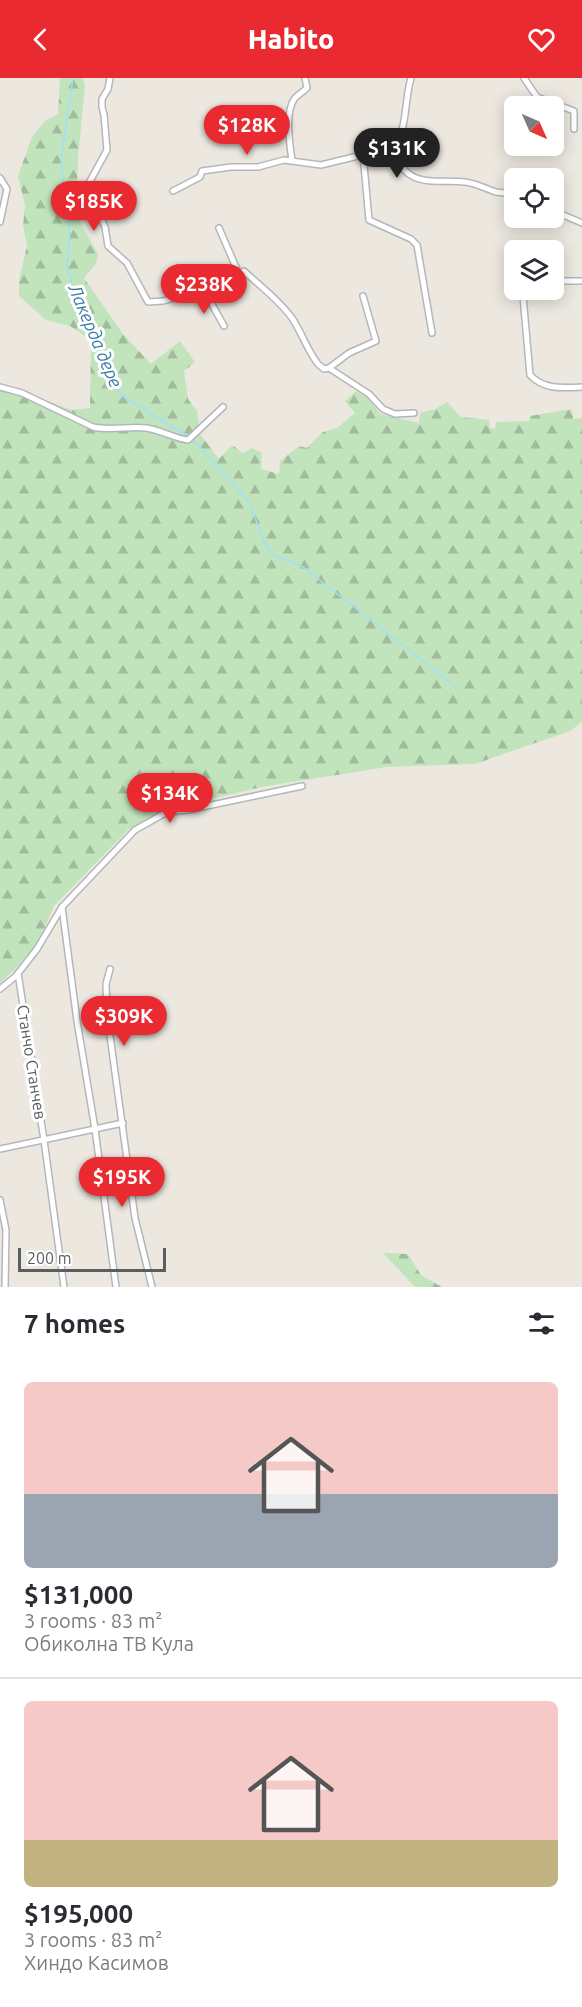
<!DOCTYPE html>
<html lang="en">
<head>
<meta charset="utf-8">
<style>
	:root { --surface:#fff; --page:#f7f7f7; --text:#2b2b33; --muted:#7c7c81; --line:#e1e1e2; --accent:#e92a31 }
	body { margin:0; font-family:Ubuntu,sans-serif; background:var(--page); color:var(--text); height:100vh; display:flex; flex-direction:column; font-size:22px; white-space:nowrap }
	* { box-sizing:border-box; margin:0 }
	p { font-size:20px; color:var(--muted) }
	.icon { flex:none; width:33px; height:33px; fill:none; stroke:currentColor; stroke-width:2; stroke-linecap:round; stroke-linejoin:round }
	.map { position:relative; height:1209px; overflow:hidden }
	.side { display:flex; flex-direction:column; background:var(--surface); flex:1 }
	.side>* { flex:none }
	.needle { width:39px; rotate:135deg }
	.tools { position:absolute; left:504px; top:18px; display:grid; gap:12px }
	.tools a { display:grid; place-items:center; width:60px; height:60px; border-radius:9px; background:var(--surface); box-shadow:0 3px 15px #0003; font-size:30px }
	.scale { position:absolute; left:18px; bottom:15px; width:148px; box-sizing:border-box; padding-left:6px; border:3px solid #595e61; border-top:0; font-size:16px; line-height:21px; white-space:nowrap; color:#595e61; -webkit-text-stroke:4px #fff; paint-order:stroke }
	.price { position:absolute; translate:-50% -51px; padding:0 14px; border-radius:21px; background:var(--accent); color:#fff; font-size:20px; line-height:39px; filter:drop-shadow(0 2px 3px #0008) }
	.price::after { content:''; position:absolute; left:50%; top:36px; width:18px; height:14px; margin-left:-9px; background:inherit; clip-path:polygon(0 0,100% 0,50% 100%) }
	.price.on { background:#222; color:#fff }
	ul { padding:0; list-style:none }
	li { display:grid; align-content:center; gap:12px; height:318px; padding:0 24px }
	li+li { border-top:2px solid var(--line) }
	li span { display:grid; place-items:center; height:186px; border-radius:9px; color:#555 }
	li>.icon { margin-inline-start:auto }
	span .icon { width:108px; height:108px; fill:#fffc; stroke-width:1 }
	li b { font-size:26px }
	h2 { display:flex; justify-content:space-between; align-items:center; height:72px; padding:0 24px; font-size:26px }
	header { display:flex; justify-content:space-between; align-items:center; height:78px; padding:0 24px; background:var(--accent); color:#fff; font-size:27px; font-weight:800 }
	.map>svg:first-child { display:block }
</style>
</head>
<body>
<header><svg class="icon" aria-label="back" viewBox="0 0 24 24"><path d="M15 5l-7 7 7 7"/></svg>Habito<svg class="icon" aria-label="heart" viewBox="0 0 24 24"><path d="M12 20l-8-8c-3-5 5-10 8-4 3-6 11-1 8 4z"/></svg></header>
<div class="map">
<svg width="582" height="1209" viewBox="0 0 582 1209">
	<defs>
		<pattern id="forest-firs" width="22" height="20" patternUnits="userSpaceOnUse" patternTransform="scale(1.5)"><rect width="22" height="20" fill="#c1e4bc"/><path d="M5 1l3.5 6h-7zM16 11l3.5 6h-7z" fill="#a0bc9c"/></pattern>
	</defs>
	<rect width="100%" height="100%" fill="#ece8e0"/>
	<g fill="url(#forest-firs)">
		<polygon points="60,0 83,0 85,8 78,81 77,106 84,120 80,144 98,176 96,186 84,200 123,256 151,286 180,263 195,284 184,293 188,321 197,333 200,356 219,381 232,367 243,375 252,370 262,375 261,391 279,396 280,383 299,368 307,370 323,354 337,350 355,335 345,323 356,313 369,320 380,336 419,345 420,335 435,331 447,324 461,339 489,342 490,350 495,351 496,344 529,343 530,338 572,331 573,341 582,340 582,644 570,653 475,686 387,689 261,709 167,732 129,751 54,828 39,863 19,887 0,905 0,309 1,306 72,332 90,330 91,262 70,248 46,242 19,218 19,202 27,168 23,148 25,127 18,98 32,59 45,43 58,36"/>
		<polygon points="383,1175 408,1176 421,1197 442,1209 415,1209"/>
	</g>
	<g fill="none" stroke-linecap="round" stroke-linejoin="round">
		<g stroke="#9de0ff" stroke-width="1.5">
			<polyline points="73,0 61,83 70,155 67,190 80,229 97,265 108,297 121,317 189,359"/>
			<polyline points="193,362 249,424 264,463 273,477 303,489 455,608"/>
		</g>
		<defs>
			<g id="minor">
				<path d="M110 0 108 11 102 21V29L104 37 107 72 89 105 90 115 105 149 108 168 127 185 148 224 163 223 204 212 244 193C261 209 278 221 292 240 302 255 307 272 318 286L324 291 329 290 369 316 383 331 395 336 414 335"/>
				<polyline points="524,0 537,19 574,33 574,51"/>
				<path d="M395 69C408 46 404 24 411 0"/>
				<polyline points="396,73 403,72 433,77"/>
				<polyline points="363,76 369,142 411,161 417,167 432,255"/>
				<path d="M292 83C290 67 284 34 295 20 299 16 303 14 307 10L305 0"/>
				<polyline points="0,100 7,111 0,144"/>
				<path d="M173 113 200 99 202 93 231 89H258L284 82 321 87 395 69C402 112 435 101 465 104 476 105 486 111 496 114 502 115 509 115 514 116"/>
				<polyline points="554,133 582,145"/>
				<polyline points="219,150 238,194"/>
				<polyline points="554,203 582,203"/>
				<polyline points="204,212 224,248"/>
				<path d="M526 212 523 218 530 297C544 312 563 310 582 309"/>
				<polyline points="329,290 349,275 376,263 363,218"/>
				<path d="M0 309 22 315 93 349C111 353 128 348 146 350 161 352 173 360 188 362L223 329"/>
				<polyline points="62,829 77,943 95,1051 116,1209"/>
				<polyline points="110,891 106,906 107,936 135,1140 152,1209"/>
				<polyline points="18,895 44,1062 64,1209"/>
				<polyline points="0,911 16,898 37,871 62,829 135,752 167,734 188,732 302,708"/>
				<polyline points="0,1071 123,1045"/>
				<polyline points="0,1122 6,1152 5,1209"/>
			</g>
		</defs>
		<use href="#minor" stroke="#b3b7bb" stroke-width="8"/>
		<use href="#minor" stroke="#fff" stroke-width="5"/>
	</g>
	<g text-anchor="middle" stroke-width="6" stroke-linejoin="round" paint-order="stroke">
		<g font-size="16" fill="#595e61" stroke="#fff">
			<text transform="translate(32 984) rotate(81)" y="6">Станчо Станчев</text>
		</g>
		<g font-size="18" font-style="italic" fill="#397ca7" stroke="#fff">
			<text transform="translate(95 258) rotate(67)" y="6">Лакерда дере</text>
		</g>
	</g>
</svg>
<div class="tools">
<a><svg class="needle" viewBox="-14 -14 28 28"><path d="M0-13l5 13h-10z" fill="#e53935"/><path d="M0 13l5-13h-10z" fill="#7c7c81"/></svg></a>
<a><svg class="icon" aria-label="locate" viewBox="0 0 24 24"><circle cx="12" cy="12" r="6"/><path d="M12 2v4M12 18v4M2 12h4M18 12h4"/></svg></a>
<a><svg class="icon" aria-label="layers" viewBox="0 0 24 24"><path d="M12 4l9 5-9 5-9-5zM3 14l9 5 9-5"/></svg></a>
</div>
<div class="scale">200 m</div>
<b class="price" style="left:247px;top:78px">$128K</b>
<b class="price on" style="left:397px;top:101px">$131K</b>
<b class="price" style="left:94px;top:154px">$185K</b>
<b class="price" style="left:204px;top:237px">$238K</b>
<b class="price" style="left:170px;top:746px">$134K</b>
<b class="price" style="left:124px;top:969px">$309K</b>
<b class="price" style="left:122px;top:1130px">$195K</b>
</div>
<section class="side">
<h2>7 homes<svg class="icon" aria-label="filters" viewBox="0 0 24 24"><path d="M4 7h16M4 17h16"/><circle cx="9" cy="7" r="2"/><circle cx="15" cy="17" r="2"/></svg></h2>
<ul>
<li><span style="background:linear-gradient(#f6c9c9 60%,#9aa5b1 0)"><svg class="icon" aria-label="home" viewBox="0 0 24 24"><path d="M3 11l9-7 9 7M6 9v11h12V9"/></svg></span><div><b>$131,000</b><p>3 rooms · 83 m²</p><p>Обиколна ТВ Кула</p></div></li>
<li><span style="background:linear-gradient(#f6c9c9 75%,#c2b280 0)"><svg class="icon" aria-label="home" viewBox="0 0 24 24"><path d="M3 11l9-7 9 7M6 9v11h12V9"/></svg></span><div><b>$195,000</b><p>3 rooms · 83 m²</p><p>Хиндо Касимов</p></div></li>
</ul>
</section>
</body>
</html>
